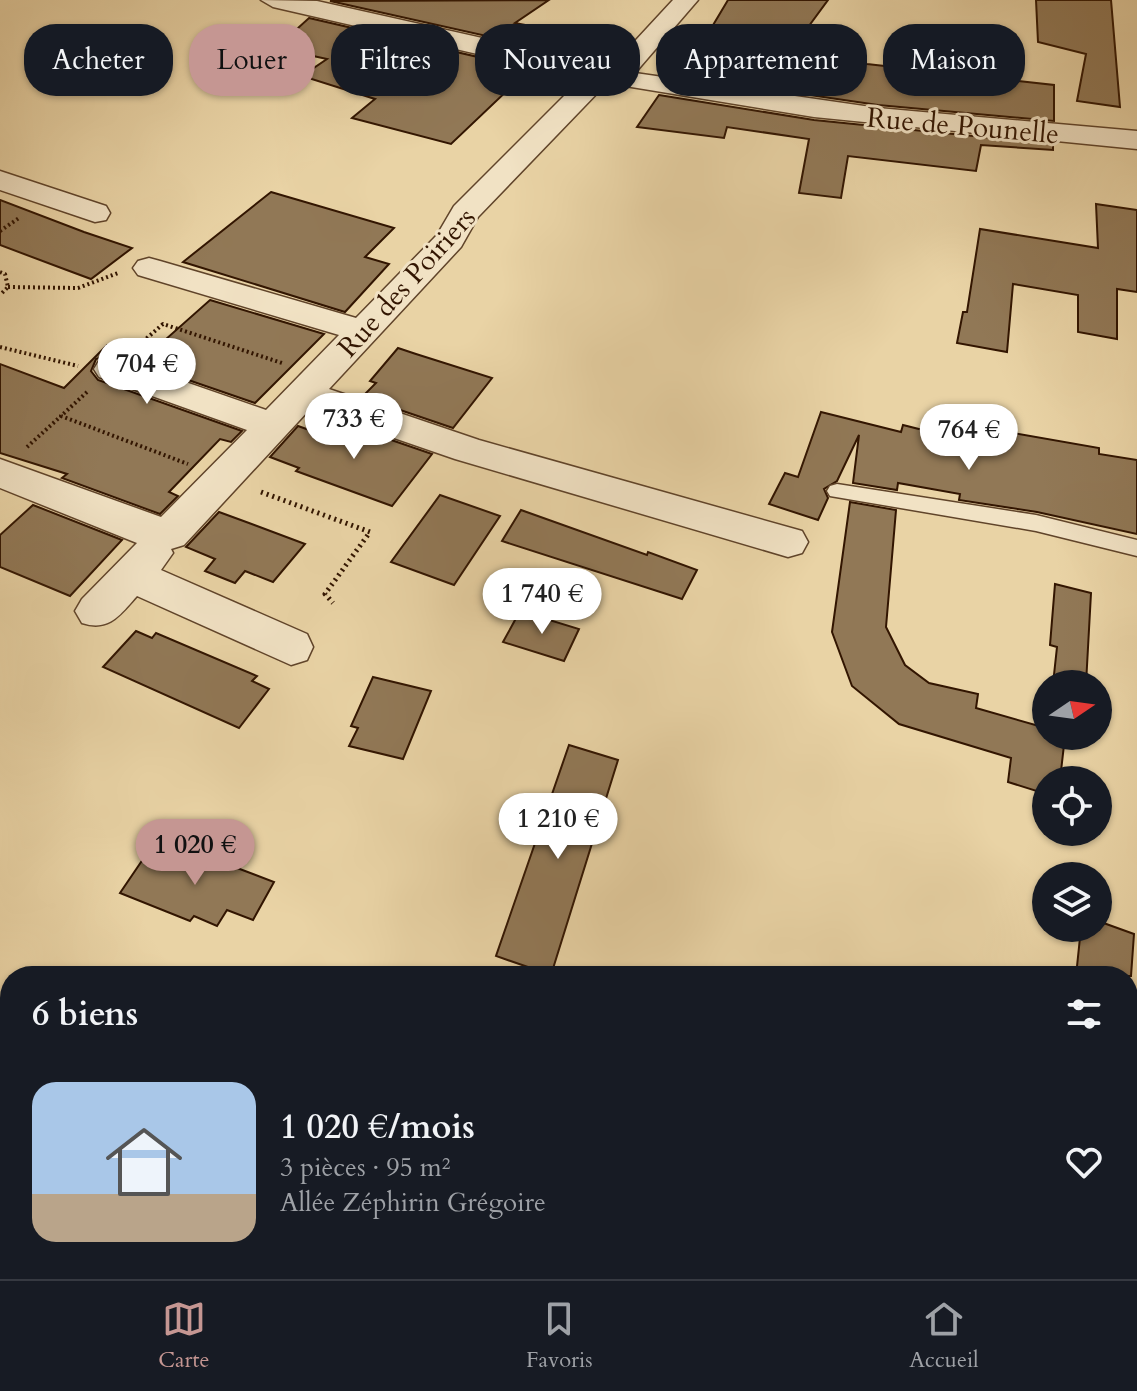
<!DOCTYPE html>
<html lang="fr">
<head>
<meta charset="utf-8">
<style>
	:root { --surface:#171b24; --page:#242831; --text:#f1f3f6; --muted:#9ea1a6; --line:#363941; --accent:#c59692 }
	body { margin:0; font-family:Cardo,serif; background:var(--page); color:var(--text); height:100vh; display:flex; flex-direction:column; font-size:30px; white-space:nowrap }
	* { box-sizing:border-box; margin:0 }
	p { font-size:26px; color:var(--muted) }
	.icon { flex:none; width:44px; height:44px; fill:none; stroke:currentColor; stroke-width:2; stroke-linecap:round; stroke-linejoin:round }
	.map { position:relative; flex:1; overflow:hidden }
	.sheet { position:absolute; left:0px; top:966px; width:1138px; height:314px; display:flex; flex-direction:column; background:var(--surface); border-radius:32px 32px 0 0; box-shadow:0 2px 6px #0004 }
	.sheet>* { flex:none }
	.banner { position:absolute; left:24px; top:24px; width:1090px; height:72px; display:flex; gap:16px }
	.needle { width:52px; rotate:77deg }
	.buttons { position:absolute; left:1032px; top:670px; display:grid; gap:16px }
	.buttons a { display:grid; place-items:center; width:80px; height:80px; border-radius:50%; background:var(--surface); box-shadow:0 2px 6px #0004; font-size:40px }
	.price { position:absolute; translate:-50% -68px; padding:0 18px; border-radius:28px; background:#fff; color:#222; font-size:26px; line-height:52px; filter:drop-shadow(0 2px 4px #0008) }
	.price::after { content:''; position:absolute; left:50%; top:48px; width:24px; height:18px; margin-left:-12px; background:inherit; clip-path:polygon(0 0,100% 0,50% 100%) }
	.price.on { background:var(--accent); color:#111 }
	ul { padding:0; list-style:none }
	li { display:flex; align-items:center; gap:24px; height:200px; padding:0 32px }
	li+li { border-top:2px solid var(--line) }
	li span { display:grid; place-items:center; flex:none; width:224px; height:160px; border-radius:24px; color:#555 }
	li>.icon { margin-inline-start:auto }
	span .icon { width:96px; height:96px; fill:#fffc; stroke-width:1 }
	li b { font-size:34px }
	h2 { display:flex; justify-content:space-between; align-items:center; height:96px; padding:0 32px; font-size:34px }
	.tag { padding:0 28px; border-radius:32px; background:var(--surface); box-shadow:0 2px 6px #0004; font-size:28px; line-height:72px }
	.tag.on { background:var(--accent); color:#111 }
	.dock { display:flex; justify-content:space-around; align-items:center; height:112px; border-top:2px solid var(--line); background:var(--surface); font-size:22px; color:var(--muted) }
	.dock a { display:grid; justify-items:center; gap:4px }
	.dock .on { color:var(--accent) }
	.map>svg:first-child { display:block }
</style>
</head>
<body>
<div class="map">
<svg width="1137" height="1279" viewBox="0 0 1137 1279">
	<rect width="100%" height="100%" fill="#e9d3a5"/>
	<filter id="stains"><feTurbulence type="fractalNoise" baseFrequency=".0025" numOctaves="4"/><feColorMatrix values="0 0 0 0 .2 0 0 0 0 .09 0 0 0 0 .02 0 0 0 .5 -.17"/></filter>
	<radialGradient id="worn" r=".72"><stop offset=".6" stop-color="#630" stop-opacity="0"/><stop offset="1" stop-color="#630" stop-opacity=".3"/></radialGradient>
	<g fill="#917856" stroke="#321501" stroke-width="2">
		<polygon points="549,0 515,23 567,33 549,50 330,1"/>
		<polygon points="728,0 828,0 792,49 867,64 1054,85 1054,121 878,105 672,75 685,56 694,57"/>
		<polygon points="1036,0 1111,0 1120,107 1077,101 1086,54 1038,42"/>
		<polygon points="309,18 530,69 451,144 352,118 375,99 302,76 327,59 276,48"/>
		<polygon points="659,95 814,120 1053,144 1053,150 981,145 976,171 848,156 841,198 799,193 809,139 727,127 724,138 637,127"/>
		<polygon points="271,192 394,228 365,257 389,264 345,312 183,262"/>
		<polygon points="0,200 84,232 132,248 91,279 64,269 0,245"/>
		<polygon points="1096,204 1137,210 1137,292 1117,289 1117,339 1078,332 1078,295 1013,284 1007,352 957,343 963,312 967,312 980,229 1098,248"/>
		<polygon points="210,300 324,334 255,403 113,354 96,359 91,371 98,380 242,431 231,442 220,439 169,492 178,496 160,514 62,478 67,474 0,453 0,364 64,388 107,345 147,356"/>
		<polygon points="398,348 416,354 492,378 453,428 362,397 376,383 370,381"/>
		<polygon points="821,412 901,432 903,425 990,447 991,429 1099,448 1099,454 1137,460 1137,534 1037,512 959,500 960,494 898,483 897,490 853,483 859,435 837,481 824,489 828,498 818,520 769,504 785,473 798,477"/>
		<polygon points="339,422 432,454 392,506 296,471 299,468 270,457 298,426 326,436"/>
		<polygon points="440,495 500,516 454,585 391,562"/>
		<polygon points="850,502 896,510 886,627 905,665 929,683 978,694 976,708 1046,728 1046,736 1065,736 1060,780 1046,780 1046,794 1008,782 1011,758 899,724 852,686 832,632"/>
		<polygon points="33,505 122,540 70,596 0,567 0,535"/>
		<polygon points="521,510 647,555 648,552 697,570 682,599 502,541"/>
		<polygon points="219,512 249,523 305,544 273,582 245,571 235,583 205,571 215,559 186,547"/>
		<polygon points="1055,584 1091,593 1086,684 1053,684 1057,647 1050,645"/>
		<polygon points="520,611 579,629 564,661 503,642"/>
		<polygon points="136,631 152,638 156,633 257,676 252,681 269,689 239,728 103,667"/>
		<polygon points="373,677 431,691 403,759 349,746 358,728 351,726"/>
		<polygon points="569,745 618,760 551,975 496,956"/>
		<polygon points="154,843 221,869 224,863 274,882 253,920 227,910 217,926 194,916 190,921 120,893"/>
		<polygon points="1098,921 1134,934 1131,976 1076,976 1081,928 1098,928"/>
	</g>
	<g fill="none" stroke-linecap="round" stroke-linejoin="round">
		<defs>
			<polygon id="lane" points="837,484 1036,515 1137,540 1137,556 1036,531 830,496 827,491 830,486"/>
			<g id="street">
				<path d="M261 0 317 1 611 67 673 0H698L635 73 878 108 1137 131V149L814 117 607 83 478 217 461 247 329 389 479 440 802 531 808 542 802 553 788 557 455 459 310 409 184 545 171 549 173 553 161 570 307 634 313 647 307 660 291 665 137 596C120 615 109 632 82 623L75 611 82 599 137 543 0 488V459L161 517 247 430 99 377 94 369 99 361 112 357 125 361 266 410 339 335 138 275 133 268 138 261 149 258 160 261 356 318 437 235 454 206 582 78 273 7Z"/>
				<polygon points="0,171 106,206 110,213 106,220 95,222 0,190"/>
			</g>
		</defs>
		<use href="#lane" stroke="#60442a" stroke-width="3"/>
		<use href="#street" stroke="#60442a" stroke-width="3"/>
		<g stroke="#321501" stroke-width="4" stroke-dasharray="2 3" stroke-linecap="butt">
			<polyline points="0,231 19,218"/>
			<polyline points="0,272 5,274 8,287 0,295"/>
			<polyline points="8,287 78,288 118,273"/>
			<polyline points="139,345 163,324 282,363"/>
			<polyline points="0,347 78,366"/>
			<polyline points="87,392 61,416 188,464"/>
			<polyline points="27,447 61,416"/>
		</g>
		<polyline stroke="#321501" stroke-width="5" stroke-dasharray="2 4" stroke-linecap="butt" points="261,492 370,532 325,594 333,603"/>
		<use href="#lane" fill="#f1e2c4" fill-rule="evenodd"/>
		<use href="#street" fill="#f1e2c4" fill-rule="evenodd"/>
	</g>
	<g text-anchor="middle" stroke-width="6" stroke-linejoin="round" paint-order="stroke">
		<g font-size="28" fill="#321501" stroke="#f1e2c4">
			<text transform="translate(963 125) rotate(5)" y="10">Rue de Pounelle</text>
			<text transform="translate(406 282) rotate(-48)" y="10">Rue des Poiriers</text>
		</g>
	</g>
	<rect width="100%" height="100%" filter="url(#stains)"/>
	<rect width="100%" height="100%" fill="url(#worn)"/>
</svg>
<div class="buttons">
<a><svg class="needle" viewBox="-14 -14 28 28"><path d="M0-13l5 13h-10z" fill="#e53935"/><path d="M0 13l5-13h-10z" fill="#9ea1a6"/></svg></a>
<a><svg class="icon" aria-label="locate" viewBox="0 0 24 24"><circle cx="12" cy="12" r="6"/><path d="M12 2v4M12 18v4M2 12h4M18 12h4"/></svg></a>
<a><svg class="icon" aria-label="layers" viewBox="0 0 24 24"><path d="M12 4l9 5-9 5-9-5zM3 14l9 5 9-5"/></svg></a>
</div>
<b class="price" style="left:147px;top:406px">704 €</b>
<b class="price" style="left:354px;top:461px">733 €</b>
<b class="price" style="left:969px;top:472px">764 €</b>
<b class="price" style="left:542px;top:636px">1 740 €</b>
<b class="price" style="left:558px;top:861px">1 210 €</b>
<b class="price on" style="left:195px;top:887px">1 020 €</b>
<div class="banner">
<a class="tag">Acheter</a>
<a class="tag on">Louer</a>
<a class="tag">Filtres</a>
<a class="tag">Nouveau</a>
<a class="tag">Appartement</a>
<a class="tag">Maison</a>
</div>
<section class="sheet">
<h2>6 biens<svg class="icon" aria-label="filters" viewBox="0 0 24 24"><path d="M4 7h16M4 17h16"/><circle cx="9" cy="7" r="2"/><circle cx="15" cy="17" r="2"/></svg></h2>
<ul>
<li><span style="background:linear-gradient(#a9c7e8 70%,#b9a48a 0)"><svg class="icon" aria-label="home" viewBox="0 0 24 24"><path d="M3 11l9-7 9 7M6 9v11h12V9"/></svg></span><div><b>1 020 €/mois</b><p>3 pièces · 95 m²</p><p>Allée Zéphirin Grégoire</p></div><svg class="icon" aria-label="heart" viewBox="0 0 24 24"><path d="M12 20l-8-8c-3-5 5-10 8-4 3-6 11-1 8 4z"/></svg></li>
</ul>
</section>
</div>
<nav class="dock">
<a class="on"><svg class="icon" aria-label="map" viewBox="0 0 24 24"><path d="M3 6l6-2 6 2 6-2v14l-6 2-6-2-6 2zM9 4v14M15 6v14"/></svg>Carte</a>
<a><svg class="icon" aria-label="saved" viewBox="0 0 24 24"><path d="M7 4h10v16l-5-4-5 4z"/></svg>Favoris</a>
<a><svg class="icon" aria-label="home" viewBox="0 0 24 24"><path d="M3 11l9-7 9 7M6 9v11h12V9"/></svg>Accueil</a>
</nav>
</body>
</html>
